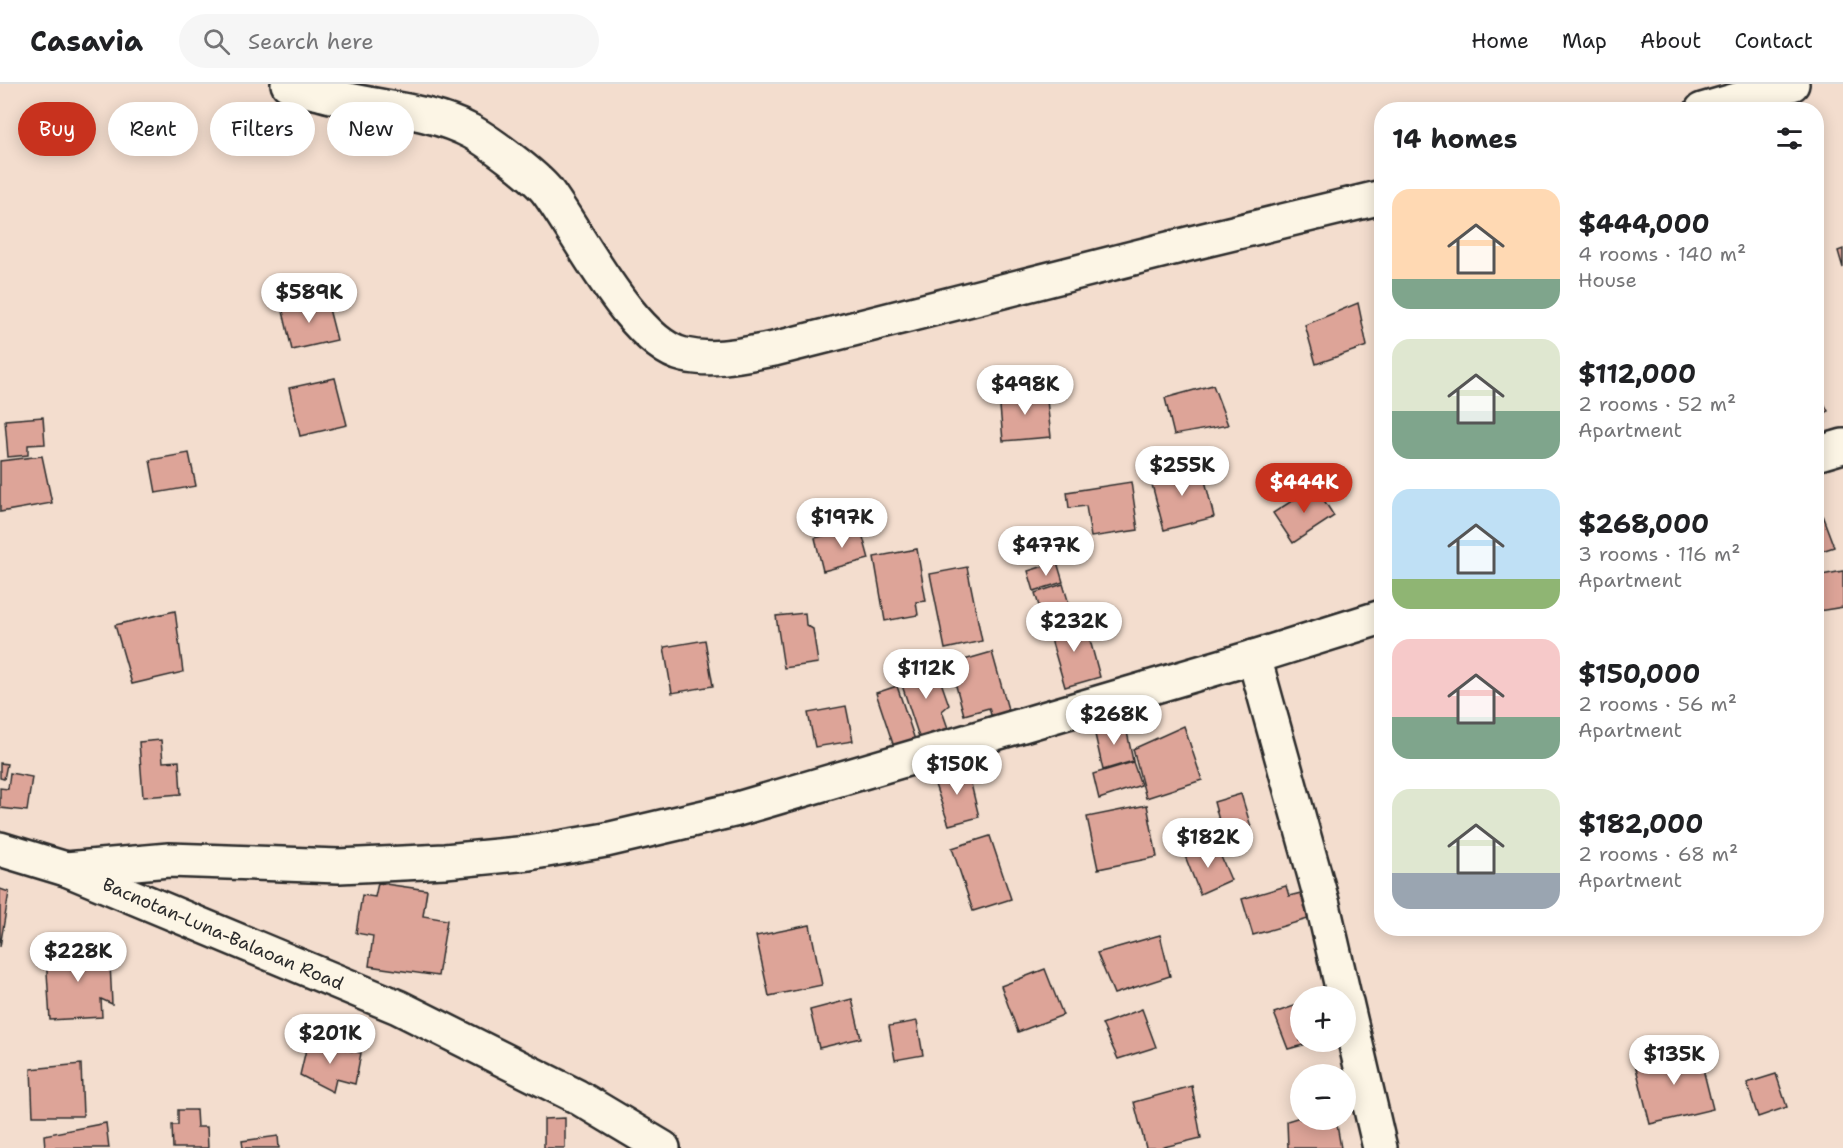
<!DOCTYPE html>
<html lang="en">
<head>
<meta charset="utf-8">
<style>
	:root { --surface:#fff; --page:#f6f6f6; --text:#202124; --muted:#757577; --line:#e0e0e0; --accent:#c8321e }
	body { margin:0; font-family:"Shantell Sans",sans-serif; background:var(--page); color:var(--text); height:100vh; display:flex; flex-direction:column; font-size:22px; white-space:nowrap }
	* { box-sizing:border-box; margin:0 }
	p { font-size:20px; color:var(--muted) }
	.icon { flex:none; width:33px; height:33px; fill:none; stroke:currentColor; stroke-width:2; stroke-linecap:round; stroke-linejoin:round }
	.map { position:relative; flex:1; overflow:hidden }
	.details { position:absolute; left:1374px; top:18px; width:450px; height:834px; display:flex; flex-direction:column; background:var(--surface); border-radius:24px; box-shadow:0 3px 15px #0003 }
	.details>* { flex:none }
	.top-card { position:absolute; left:18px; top:18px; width:570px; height:54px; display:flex; gap:12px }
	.buttons { position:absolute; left:1290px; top:902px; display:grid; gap:12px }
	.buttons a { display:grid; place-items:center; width:66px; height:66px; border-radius:50%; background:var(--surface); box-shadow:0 3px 15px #0003; font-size:30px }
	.price { position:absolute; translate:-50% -51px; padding:0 14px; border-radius:21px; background:#fff; color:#222; font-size:20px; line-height:39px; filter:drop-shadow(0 2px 3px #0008) }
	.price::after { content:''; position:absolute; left:50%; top:36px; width:18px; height:14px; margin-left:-9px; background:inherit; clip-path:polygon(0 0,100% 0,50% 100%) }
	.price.selected { background:var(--accent); color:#fff }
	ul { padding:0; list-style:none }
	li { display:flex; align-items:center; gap:18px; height:150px; padding:0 18px }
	li span { display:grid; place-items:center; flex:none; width:168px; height:120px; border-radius:18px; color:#555 }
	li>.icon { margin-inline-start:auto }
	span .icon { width:72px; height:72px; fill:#fffc; stroke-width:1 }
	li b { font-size:26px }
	h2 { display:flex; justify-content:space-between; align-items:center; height:72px; padding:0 18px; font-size:26px }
	.tag { padding:0 21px; border-radius:27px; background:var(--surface); box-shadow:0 3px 15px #0003; font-size:21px; line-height:54px }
	.tag.selected { background:var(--accent); color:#fff }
	header { display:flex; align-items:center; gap:36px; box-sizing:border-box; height:84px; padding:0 30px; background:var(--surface); border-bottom:2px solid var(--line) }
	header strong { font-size:28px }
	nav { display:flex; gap:33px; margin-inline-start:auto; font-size:21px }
	.search { width:420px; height:54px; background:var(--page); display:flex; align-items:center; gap:15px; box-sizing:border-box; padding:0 21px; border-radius:33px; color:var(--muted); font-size:22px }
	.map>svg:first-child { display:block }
</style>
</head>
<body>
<header>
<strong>Casavia</strong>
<div class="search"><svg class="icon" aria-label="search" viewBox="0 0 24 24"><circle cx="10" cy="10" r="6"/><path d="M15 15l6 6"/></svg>Search here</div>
<nav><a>Home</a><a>Map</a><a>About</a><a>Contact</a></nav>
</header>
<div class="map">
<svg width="1843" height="1064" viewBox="0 0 1843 1064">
	<rect width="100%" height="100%" fill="#f3ddce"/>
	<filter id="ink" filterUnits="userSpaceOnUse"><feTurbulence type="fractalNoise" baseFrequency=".0167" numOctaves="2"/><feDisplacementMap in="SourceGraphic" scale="12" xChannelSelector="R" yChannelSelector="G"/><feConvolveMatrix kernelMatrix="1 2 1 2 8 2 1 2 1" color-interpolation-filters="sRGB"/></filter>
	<g filter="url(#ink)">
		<g fill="#dda498" stroke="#2b2b2b" stroke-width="1.5">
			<polygon points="1843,165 1843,184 1838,167"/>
			<polygon points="326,213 337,256 292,266 282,223"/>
			<polygon points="1358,219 1367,262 1316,280 1305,241"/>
			<polygon points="335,294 347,341 300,352 289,304"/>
			<polygon points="1213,301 1228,341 1174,351 1165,314"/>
			<polygon points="1816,304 1828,327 1816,333"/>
			<polygon points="1046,307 1051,353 1003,357 999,311"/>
			<polygon points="43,333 45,360 28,361 28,371 8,373 5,336"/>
			<polygon points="189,369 196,402 156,409 150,376"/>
			<polygon points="42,372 52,419 0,428 0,377"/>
			<polygon points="1201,380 1214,433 1164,446 1150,393"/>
			<polygon points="1131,398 1138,446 1091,453 1086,422 1069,424 1067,408"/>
			<polygon points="1315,402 1334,432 1293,459 1273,429"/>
			<polygon points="1816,415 1834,463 1816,469"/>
			<polygon points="860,442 869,475 823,487 815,454"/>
			<polygon points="917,465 926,517 916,518 918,531 885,537 874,473"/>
			<polygon points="1057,478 1063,498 1034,507 1028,487"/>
			<polygon points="967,483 982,557 945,565 930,490"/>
			<polygon points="1843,487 1843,523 1819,527 1816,513 1816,492"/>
			<polygon points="1063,500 1070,523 1042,532 1035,509"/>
			<polygon points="175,527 183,588 132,600 115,541"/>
			<polygon points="805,529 806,541 813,545 818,579 784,584 776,532"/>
			<polygon points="1084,534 1100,593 1065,603 1048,545"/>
			<polygon points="705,556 713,602 672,609 664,563"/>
			<polygon points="992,568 1011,636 994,641 989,624 964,631 950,580"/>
			<polygon points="934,578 949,621 942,627 949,647 920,656 898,589"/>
			<polygon points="897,602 918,665 897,672 876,609"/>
			<polygon points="846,622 853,657 815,663 808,629"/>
			<polygon points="1125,638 1133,677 1103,686 1094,646"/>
			<polygon points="1184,642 1202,696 1146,714 1133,665"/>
			<polygon points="161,656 163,678 179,677 181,710 143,713 139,658"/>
			<polygon points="1133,678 1141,701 1099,715 1093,690"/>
			<polygon points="0,679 7,680 4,695 0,694"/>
			<polygon points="967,683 979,733 949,741 932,692"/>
			<polygon points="10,689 32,693 27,727 0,724 0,704 8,705"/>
			<polygon points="1241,710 1252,746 1224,755 1214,718"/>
			<polygon points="1147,721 1157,773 1098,785 1087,733"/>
			<polygon points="990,752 1011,815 973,827 952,764"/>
			<polygon points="1216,761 1231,796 1200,810 1185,772"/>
			<polygon points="378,799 427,806 423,832 447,836 438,892 369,882 373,852 356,849 362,811 375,813"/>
			<polygon points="1286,802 1289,812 1301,809 1308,835 1253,851 1242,815"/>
			<polygon points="0,805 9,808 0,863"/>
			<polygon points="810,841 822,901 769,912 756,852"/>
			<polygon points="1160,851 1170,892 1114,910 1097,869"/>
			<polygon points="101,861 102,880 110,880 112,920 101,915 102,933 50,936 46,872 71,863"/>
			<polygon points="1045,885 1063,931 1018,948 1001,902"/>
			<polygon points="852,915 861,954 819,964 810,926"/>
			<polygon points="1300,920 1300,957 1318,957 1288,965 1274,929"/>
			<polygon points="1142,925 1156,963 1118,975 1102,940"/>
			<polygon points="917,937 923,971 895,976 889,942"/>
			<polygon points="308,957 361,969 355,1000 336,995 333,1008 300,991"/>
			<polygon points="1698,965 1713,1025 1650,1040 1635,980"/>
			<polygon points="81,980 83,1032 33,1032 31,985"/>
			<polygon points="1776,990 1787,1023 1758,1033 1747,999"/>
			<polygon points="1192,1002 1201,1054 1160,1064 1146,1064 1134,1018"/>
			<polygon points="178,1026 196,1026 197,1043 207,1043 208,1064 173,1064 172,1041 178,1041"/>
			<polygon points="1300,1033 1300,1035 1336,1035 1341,1064 1288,1064 1287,1037"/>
			<polygon points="565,1034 565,1064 544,1064 544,1035"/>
			<polygon points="106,1039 109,1064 45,1064 44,1051"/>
			<polygon points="278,1052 279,1064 243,1064 242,1057"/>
		</g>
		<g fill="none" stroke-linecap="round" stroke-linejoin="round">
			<defs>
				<g id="minor">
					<path d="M288 0C299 5 311 7 323 10 372 24 426 24 472 48 490 58 534 91 547 107 578 148 633 260 684 271 714 278 745 270 774 265L1196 158 1382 113"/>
					<polyline points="1702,26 1792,0"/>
					<polyline points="1816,370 1843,362"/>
					<polyline points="1254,573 1323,821 1344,912"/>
					<polyline points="66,785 169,776 339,782 445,777 529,769 606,756 734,726 1254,573 1382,533"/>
					<polyline points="1346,918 1380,1064"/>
				</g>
				<polyline id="major" points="0,765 66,785 398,923 576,1012 663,1064"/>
			</defs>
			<use href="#minor" stroke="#2b2b2b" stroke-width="38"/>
			<use href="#major" stroke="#2b2b2b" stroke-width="38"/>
			<use href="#minor" stroke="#fcf5e5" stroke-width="33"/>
			<use href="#major" stroke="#fcf5e5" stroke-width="33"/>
		</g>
	</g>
	<g text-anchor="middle" stroke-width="4.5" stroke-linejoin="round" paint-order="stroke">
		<g font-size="18" fill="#2b2b2b" stroke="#fcf5e5">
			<text transform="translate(223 850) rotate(23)" y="6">Bacnotan-Luna-Balaoan Road</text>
		</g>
	</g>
</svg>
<div class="buttons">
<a>+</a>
<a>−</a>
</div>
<b class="price" style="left:309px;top:240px">$589K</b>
<b class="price" style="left:1025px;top:332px">$498K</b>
<b class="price" style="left:1182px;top:413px">$255K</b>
<b class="price selected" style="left:1304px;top:430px">$444K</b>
<b class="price" style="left:842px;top:465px">$197K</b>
<b class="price" style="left:1046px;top:493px">$477K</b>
<b class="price" style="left:1074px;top:569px">$232K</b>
<b class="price" style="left:926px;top:616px">$112K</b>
<b class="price" style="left:1114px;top:662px">$268K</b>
<b class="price" style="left:957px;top:712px">$150K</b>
<b class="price" style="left:1208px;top:785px">$182K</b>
<b class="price" style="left:78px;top:899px">$228K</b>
<b class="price" style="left:330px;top:981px">$201K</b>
<b class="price" style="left:1674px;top:1002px">$135K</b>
<div class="top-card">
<a class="tag selected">Buy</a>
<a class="tag">Rent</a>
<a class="tag">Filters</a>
<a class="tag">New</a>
</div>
<section class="details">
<h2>14 homes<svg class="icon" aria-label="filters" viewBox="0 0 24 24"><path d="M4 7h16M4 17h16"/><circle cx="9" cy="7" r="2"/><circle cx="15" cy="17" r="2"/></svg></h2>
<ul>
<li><span style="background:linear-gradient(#ffd9b3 75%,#7fa58c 0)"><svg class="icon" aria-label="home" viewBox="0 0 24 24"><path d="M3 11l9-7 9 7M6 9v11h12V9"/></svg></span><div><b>$444,000</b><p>4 rooms · 140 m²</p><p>House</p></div></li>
<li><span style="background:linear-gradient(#dfe7d0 60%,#7fa58c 0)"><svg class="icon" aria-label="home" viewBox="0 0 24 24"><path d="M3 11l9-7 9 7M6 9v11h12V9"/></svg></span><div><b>$112,000</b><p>2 rooms · 52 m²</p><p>Apartment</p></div></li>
<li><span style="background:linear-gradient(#bfe0f5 75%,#8fb573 0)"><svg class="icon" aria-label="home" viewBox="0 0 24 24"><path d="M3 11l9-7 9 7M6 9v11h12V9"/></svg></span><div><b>$268,000</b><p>3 rooms · 116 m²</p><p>Apartment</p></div></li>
<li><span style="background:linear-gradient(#f6c9c9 65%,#7fa58c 0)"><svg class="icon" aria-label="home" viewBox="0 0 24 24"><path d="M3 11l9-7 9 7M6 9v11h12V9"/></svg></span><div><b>$150,000</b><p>2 rooms · 56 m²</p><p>Apartment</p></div></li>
<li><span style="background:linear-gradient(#dfe7d0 70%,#9aa5b1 0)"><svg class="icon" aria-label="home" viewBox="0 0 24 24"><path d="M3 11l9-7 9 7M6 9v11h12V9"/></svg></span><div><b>$182,000</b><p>2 rooms · 68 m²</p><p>Apartment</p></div></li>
</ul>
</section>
</div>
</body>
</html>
